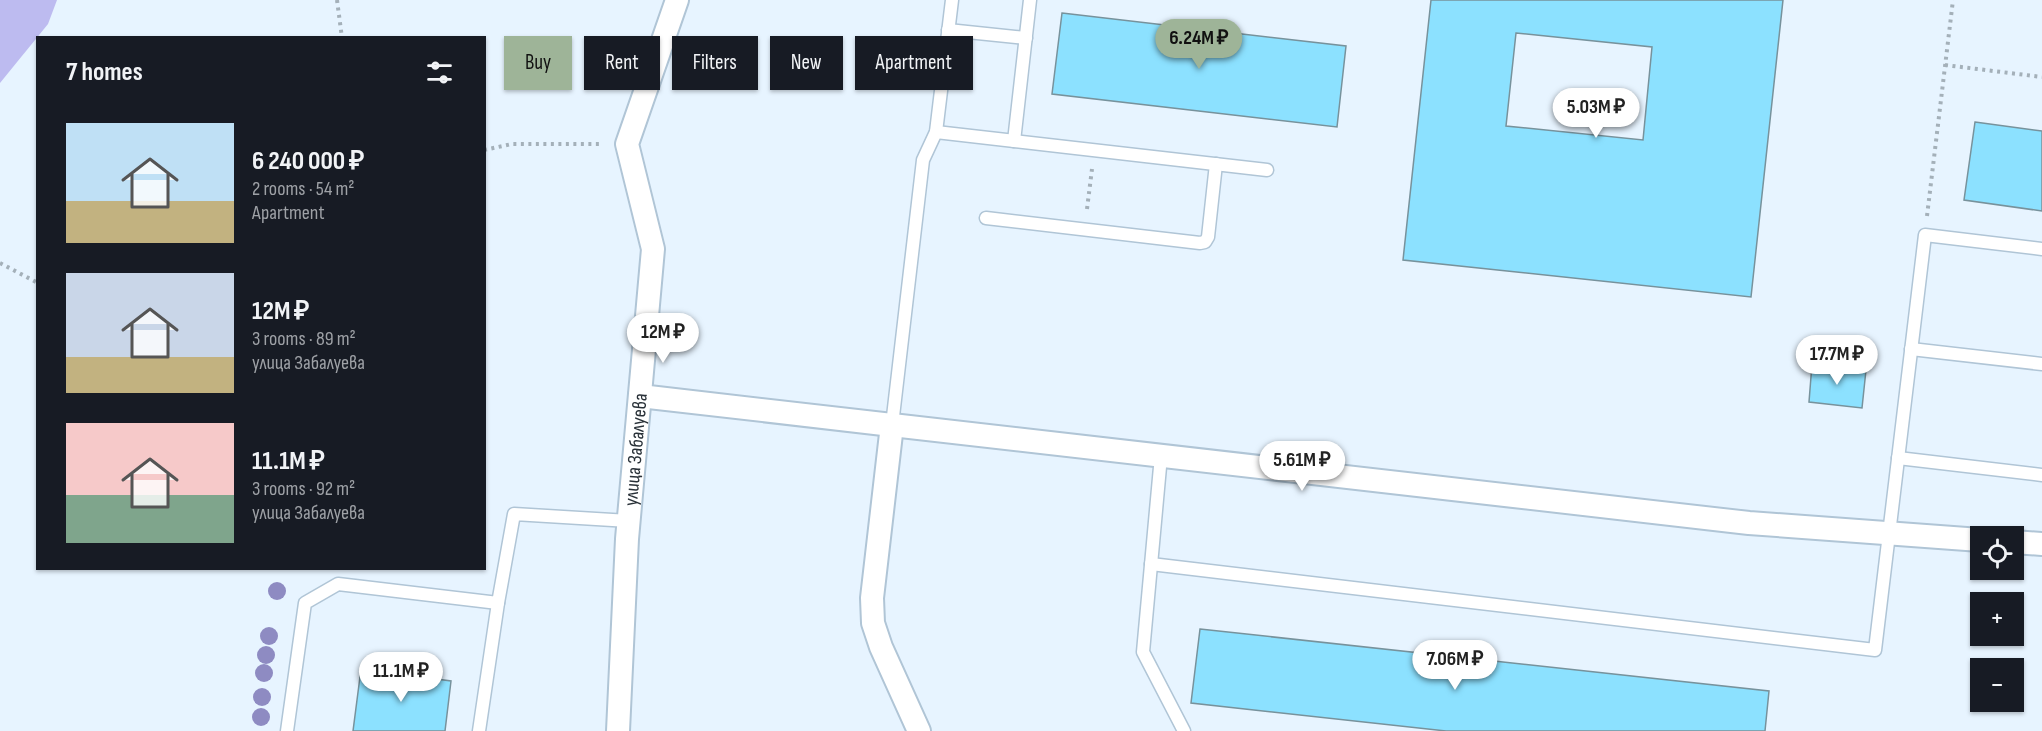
<!DOCTYPE html>
<html lang="en">
<head>
<meta charset="utf-8">
<style>
	:root { --surface:#171b24; --page:#20242c; --text:#f1f3f6; --muted:#9ea1a6; --accent:#9eb498 }
	body { margin:0; font-family:"Sofia Sans Condensed",sans-serif; background:var(--page); color:var(--text); height:100vh; display:flex; flex-direction:column; font-size:22px; white-space:nowrap }
	* { box-sizing:border-box; margin:0 }
	p { font-size:20px; color:var(--muted) }
	.icon { flex:none; width:33px; height:33px; fill:none; stroke:currentColor; stroke-width:2; stroke-linecap:round; stroke-linejoin:round }
	.map { position:relative; flex:1; overflow:hidden }
	.side { position:absolute; left:36px; top:36px; width:450px; height:534px; display:flex; flex-direction:column; background:var(--surface); border-radius:0px; box-shadow:0 2px 4px #0004 }
	.side>* { flex:none }
	.hud { position:absolute; left:504px; top:36px; width:570px; height:54px; display:flex; gap:12px }
	.tools { position:absolute; left:1970px; top:526px; display:grid; gap:12px }
	.tools a { display:grid; place-items:center; width:54px; height:54px; border-radius:0px; background:var(--surface); box-shadow:0 2px 4px #0004; font-size:30px }
	.price { position:absolute; translate:-50% -51px; padding:0 14px; border-radius:21px; background:#fff; color:#222; font-size:20px; line-height:39px; filter:drop-shadow(0 2px 3px #0008) }
	.price::after { content:''; position:absolute; left:50%; top:36px; width:18px; height:14px; margin-left:-9px; background:inherit; clip-path:polygon(0 0,100% 0,50% 100%) }
	.price.on { background:var(--accent); color:#111 }
	ul { padding:0; list-style:none }
	li { display:flex; align-items:center; gap:18px; height:150px; padding:0 30px }
	li span { display:grid; place-items:center; flex:none; width:168px; height:120px; border-radius:0px; color:#555 }
	li>.icon { margin-inline-start:auto }
	span .icon { width:72px; height:72px; fill:#fffc; stroke-width:1 }
	li b { font-size:26px }
	h2 { display:flex; justify-content:space-between; align-items:center; height:72px; padding:0 30px; font-size:26px }
	.tag { padding:0 21px; border-radius:0px; background:var(--surface); box-shadow:0 2px 4px #0004; font-size:21px; line-height:54px }
	.tag.on { background:var(--accent); color:#111 }
	.map>svg:first-child { display:block }
</style>
</head>
<body>
<div class="map">
<svg width="2042" height="731" viewBox="0 0 2042 731">
	<rect width="100%" height="100%" fill="#e7f4ff"/>
	<polygon fill="#bdbbf0" points="0,0 57,0 48,24 0,83"/>
	<g fill="#8ce1ff" stroke="#77929c" stroke-width="1.5" fill-rule="evenodd">
		<path d="M1431 0H1783L1751 297 1403 260ZM1516 33 1652 47 1643 140 1506 126Z"/>
		<polygon points="1062,13 1346,46 1337,127 1052,94"/>
		<polygon points="1975,122 2042,131 2042,211 1964,200"/>
		<polygon points="1812,364 1866,370 1862,408 1809,402"/>
		<polygon points="1200,629 1769,691 1765,731 1446,731 1191,703"/>
		<polygon points="361,669 451,681 445,731 353,731"/>
	</g>
	<g fill="none" stroke-linecap="round" stroke-linejoin="round">
		<defs>
			<g id="service">
				<polyline points="948,30 1026,38"/>
				<polyline points="936,132 1267,170"/>
				<polyline points="1014,141 1030,0"/>
				<polyline points="986,218 1200,243 1205,242 1208,237 1216,164"/>
				<polyline points="1911,349 2042,364"/>
				<polyline points="892,425 923,160 936,132 952,0"/>
				<polyline points="1161,456 1143,652 1184,731"/>
				<polyline points="1898,458 2042,475"/>
				<polyline points="1151,564 1875,650 1925,235 2042,249"/>
				<polyline points="287,731 305,603 338,584 498,603 514,514 629,521"/>
				<polyline points="479,731 498,603"/>
			</g>
			<g id="minor">
				<polyline points="640,396 892,425"/>
				<polyline points="2013,542 2042,544"/>
				<path id="s1" d="M618 731 627 539 653 249 627 144 677 0"/>
				<polyline points="919,731 881,647 873,623 872,598 892,425 1749,523 1980,540"/>
			</g>
		</defs>
		<use href="#service" stroke="#b0c5d6" stroke-width="15"/>
		<use href="#minor" stroke="#b0c5d6" stroke-width="26"/>
		<g stroke="#a4b0b9" stroke-width="4" stroke-dasharray="3 4.5" stroke-linecap="butt">
			<polyline points="337,0 342,38"/>
			<polyline points="1945,65 2042,77"/>
			<polyline points="484,150 512,144 602,144"/>
			<polyline points="1087,209 1092,169"/>
			<polyline points="1927,216 1953,0"/>
			<polyline points="0,263 38,283"/>
		</g>
		<use href="#service" stroke="#fff" stroke-width="12"/>
		<use href="#minor" stroke="#fff" stroke-width="22"/>
	</g>
	<g fill="#8e8bc2">
		<circle cx="277" cy="591" r="9"/>
		<circle cx="269" cy="636" r="9"/>
		<circle cx="266" cy="655" r="9"/>
		<circle cx="264" cy="673" r="9"/>
		<circle cx="262" cy="697" r="9"/>
		<circle cx="261" cy="717" r="9"/>
	</g>
	<g text-anchor="middle" stroke-width="5" stroke-linejoin="round" paint-order="stroke">
		<g font-size="20" fill="#293138" stroke="#e7f4ff">
			<text dy="7" stroke="none"><textPath href="#s1" startOffset="282">улица Забалуева</textPath></text>
		</g>
	</g>
</svg>
<div class="tools">
<a><svg class="icon" aria-label="locate" viewBox="0 0 24 24"><circle cx="12" cy="12" r="6"/><path d="M12 2v4M12 18v4M2 12h4M18 12h4"/></svg></a>
<a>+</a>
<a>−</a>
</div>
<b class="price on" style="left:1199px;top:70px">6.24M ₽</b>
<b class="price" style="left:1596px;top:139px">5.03M ₽</b>
<b class="price" style="left:663px;top:364px">12M ₽</b>
<b class="price" style="left:1837px;top:386px">17.7M ₽</b>
<b class="price" style="left:1302px;top:492px">5.61M ₽</b>
<b class="price" style="left:1455px;top:691px">7.06M ₽</b>
<b class="price" style="left:401px;top:703px">11.1M ₽</b>
<div class="hud">
<a class="tag on">Buy</a>
<a class="tag">Rent</a>
<a class="tag">Filters</a>
<a class="tag">New</a>
<a class="tag">Apartment</a>
</div>
<section class="side">
<h2>7 homes<svg class="icon" aria-label="filters" viewBox="0 0 24 24"><path d="M4 7h16M4 17h16"/><circle cx="9" cy="7" r="2"/><circle cx="15" cy="17" r="2"/></svg></h2>
<ul>
<li><span style="background:linear-gradient(#bfe0f5 65%,#c2b280 0)"><svg class="icon" aria-label="home" viewBox="0 0 24 24"><path d="M3 11l9-7 9 7M6 9v11h12V9"/></svg></span><div><b>6 240 000 ₽</b><p>2 rooms · 54 m²</p><p>Apartment</p></div></li>
<li><span style="background:linear-gradient(#c9d6e8 70%,#c2b280 0)"><svg class="icon" aria-label="home" viewBox="0 0 24 24"><path d="M3 11l9-7 9 7M6 9v11h12V9"/></svg></span><div><b>12M ₽</b><p>3 rooms · 89 m²</p><p>улица Забалуева</p></div></li>
<li><span style="background:linear-gradient(#f6c9c9 60%,#7fa58c 0)"><svg class="icon" aria-label="home" viewBox="0 0 24 24"><path d="M3 11l9-7 9 7M6 9v11h12V9"/></svg></span><div><b>11.1M ₽</b><p>3 rooms · 92 m²</p><p>улица Забалуева</p></div></li>
</ul>
</section>
</div>
</body>
</html>
